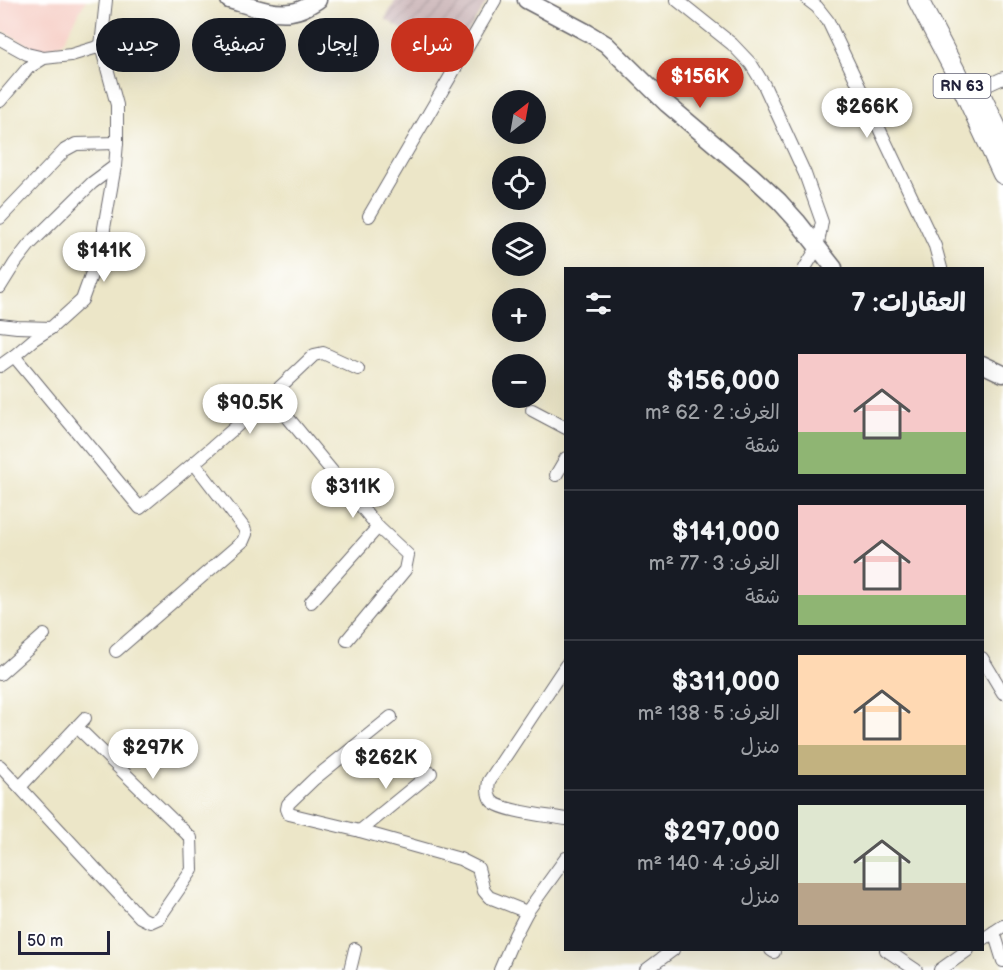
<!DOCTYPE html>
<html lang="ar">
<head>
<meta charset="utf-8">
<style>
	:root { --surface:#171b24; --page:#20242c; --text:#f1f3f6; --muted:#9ea1a6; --line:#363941; --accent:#c8321e }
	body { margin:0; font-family:"Balsamiq Sans","Playpen Sans Arabic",sans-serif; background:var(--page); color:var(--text); direction:rtl; height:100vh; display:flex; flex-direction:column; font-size:22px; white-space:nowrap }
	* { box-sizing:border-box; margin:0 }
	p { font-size:20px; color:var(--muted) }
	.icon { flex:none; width:33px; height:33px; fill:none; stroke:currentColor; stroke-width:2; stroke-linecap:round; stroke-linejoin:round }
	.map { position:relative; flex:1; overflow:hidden; direction:ltr }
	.details { position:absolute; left:564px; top:267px; width:420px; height:684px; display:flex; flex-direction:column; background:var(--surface); border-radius:0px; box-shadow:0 6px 24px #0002; direction:rtl }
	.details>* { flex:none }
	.banner { position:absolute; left:18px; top:18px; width:456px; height:54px; direction:rtl; display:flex; gap:12px }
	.needle { width:39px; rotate:31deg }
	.fabs { position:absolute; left:492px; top:90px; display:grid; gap:12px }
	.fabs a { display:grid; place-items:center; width:54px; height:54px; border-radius:50%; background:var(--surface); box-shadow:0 6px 24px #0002; font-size:30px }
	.scale { position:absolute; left:18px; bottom:15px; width:92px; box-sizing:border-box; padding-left:6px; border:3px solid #22223b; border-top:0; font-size:16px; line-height:21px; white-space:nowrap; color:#22223b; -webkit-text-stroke:4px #fff; paint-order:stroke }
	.price { position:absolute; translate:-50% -51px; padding:0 14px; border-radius:21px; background:#fff; color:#222; font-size:20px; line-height:39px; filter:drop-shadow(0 2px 3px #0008) }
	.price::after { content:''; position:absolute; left:50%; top:36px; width:18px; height:14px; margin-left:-9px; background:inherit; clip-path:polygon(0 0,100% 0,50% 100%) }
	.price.active { background:var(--accent); color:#fff }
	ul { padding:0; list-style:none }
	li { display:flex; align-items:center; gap:18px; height:150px; padding:0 18px }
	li+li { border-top:2px solid var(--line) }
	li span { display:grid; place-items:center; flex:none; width:168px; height:120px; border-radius:0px; color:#555 }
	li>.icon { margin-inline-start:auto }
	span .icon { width:72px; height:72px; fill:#fffc; stroke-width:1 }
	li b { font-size:26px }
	h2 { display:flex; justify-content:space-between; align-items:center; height:72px; padding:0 18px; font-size:26px }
	.chip { padding:0 21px; border-radius:27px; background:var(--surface); box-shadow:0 6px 24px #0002; font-size:21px; line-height:54px }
	.chip.active { background:var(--accent); color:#fff }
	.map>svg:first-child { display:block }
</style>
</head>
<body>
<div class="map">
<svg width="1003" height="970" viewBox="0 0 1003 970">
	<defs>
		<pattern id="industrial-furrows" width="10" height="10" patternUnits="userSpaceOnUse" patternTransform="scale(1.5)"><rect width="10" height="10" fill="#d2bfc1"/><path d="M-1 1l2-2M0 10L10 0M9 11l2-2" fill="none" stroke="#b4a4a7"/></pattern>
	</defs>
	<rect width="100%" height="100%" fill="#fff"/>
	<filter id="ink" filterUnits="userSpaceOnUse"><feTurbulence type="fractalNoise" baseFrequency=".0167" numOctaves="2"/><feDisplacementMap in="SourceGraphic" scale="12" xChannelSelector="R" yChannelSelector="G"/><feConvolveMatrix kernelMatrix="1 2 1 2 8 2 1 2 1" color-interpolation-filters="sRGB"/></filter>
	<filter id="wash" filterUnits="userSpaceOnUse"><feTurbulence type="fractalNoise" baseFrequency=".008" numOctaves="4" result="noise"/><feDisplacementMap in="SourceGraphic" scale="24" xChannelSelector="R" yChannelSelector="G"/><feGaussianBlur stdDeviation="1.35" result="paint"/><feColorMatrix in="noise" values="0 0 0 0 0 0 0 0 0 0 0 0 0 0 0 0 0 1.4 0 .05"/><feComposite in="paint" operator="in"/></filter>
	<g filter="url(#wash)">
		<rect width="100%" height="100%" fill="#ece6c8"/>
		<polygon fill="#f7d1c9" points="0,0 86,0 62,44 38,51 0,29"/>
		<polygon fill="url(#industrial-furrows)" points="396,0 488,0 451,59 385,19"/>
	</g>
	<g filter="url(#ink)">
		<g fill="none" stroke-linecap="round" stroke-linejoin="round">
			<defs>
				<g id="minor">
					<path d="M106 0 101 46 117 105V143L115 166 104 228 103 250 94 267 82 300 51 328 34 339 14 356 140 508C200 459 258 409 314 355L323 353 358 369"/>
					<polyline points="677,0 732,44 751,64 764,85 805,174 822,222 817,248 805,268"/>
					<polyline points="808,0 817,7 828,21 935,246 941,268"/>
					<polyline points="0,39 27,54 44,58"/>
					<polyline points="977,90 1003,78"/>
					<polyline points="0,101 28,68 44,58 71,55 101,46"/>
					<polyline points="369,216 495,0"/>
					<polyline points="0,218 65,150 76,144 117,143"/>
					<polyline points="0,287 15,263 29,245 92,183 115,166"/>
					<polyline points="0,325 17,327 51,328"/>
					<polyline points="0,366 14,356"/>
					<polyline points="271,397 378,527 408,555 405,570 347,640"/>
					<polyline points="532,410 566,428"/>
					<polyline points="556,475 566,458"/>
					<polyline points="311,602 378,527"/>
					<polyline points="116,651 243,541 246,534 244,528 194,463"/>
					<polyline points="982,658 1003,693"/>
					<path d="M566 665 489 781C488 787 487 794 491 800 498 811 551 816 566 819"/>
					<polyline points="0,674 44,635"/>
					<polyline points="391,717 314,779 288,804 287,809 289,814 360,831 460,859 478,868 484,891 489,897 527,912"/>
					<polyline points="0,766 140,917 150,922 159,918 192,870 191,838 77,727"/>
					<polyline points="20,787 85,718"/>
					<polyline points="360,831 431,773"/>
					<polyline points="994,932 1003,961"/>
					<polyline points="982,940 1003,926"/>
					<polyline points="771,950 774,952"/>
					<polyline points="886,950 916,970"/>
					<polyline points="350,970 355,949"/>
					<polyline points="500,970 515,935 527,912 566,858"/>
					<polyline points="646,970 673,950"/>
					<polyline points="940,970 968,950"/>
				</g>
				<g id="tertiary">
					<path d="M229 0C247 5 272 15 291 12 301 11 310 5 318 0"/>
					<polyline points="526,0 588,33 606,44 667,104 751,175 779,201 797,221 834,268"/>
					<polyline points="982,364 1003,374"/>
				</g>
				<g id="primary">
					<polyline points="918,0 955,71 1003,174"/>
					<polyline points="978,90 1003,142"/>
				</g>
			</defs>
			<use href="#minor" stroke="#69676c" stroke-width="14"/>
			<use href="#tertiary" stroke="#69676c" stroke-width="19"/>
			<use href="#primary" stroke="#69676c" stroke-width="22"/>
			<use href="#minor" stroke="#fff" stroke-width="12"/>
			<use href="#tertiary" stroke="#fff" stroke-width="16"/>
			<use href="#primary" stroke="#fff" stroke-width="20"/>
		</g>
	</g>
	<g text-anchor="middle" stroke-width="4.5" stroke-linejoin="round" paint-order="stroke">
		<rect fill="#fff" stroke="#646476" stroke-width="1.5" x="933.5" y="74" width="57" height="24" rx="4.5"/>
		<g font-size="15" font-weight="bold" fill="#22223b">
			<text x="962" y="91">RN 63</text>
		</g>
	</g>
</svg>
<div class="fabs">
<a><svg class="needle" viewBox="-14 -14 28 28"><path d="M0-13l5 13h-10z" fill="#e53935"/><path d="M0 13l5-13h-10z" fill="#9ea1a6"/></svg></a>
<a><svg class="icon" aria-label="locate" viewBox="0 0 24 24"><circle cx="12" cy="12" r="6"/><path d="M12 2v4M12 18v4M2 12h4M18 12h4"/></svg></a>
<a><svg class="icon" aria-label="layers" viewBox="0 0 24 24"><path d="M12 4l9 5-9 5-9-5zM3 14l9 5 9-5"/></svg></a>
<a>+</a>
<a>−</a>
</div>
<div class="scale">50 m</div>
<b class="price active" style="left:700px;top:109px">$156K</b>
<b class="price" style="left:867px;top:139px">$266K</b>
<b class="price" style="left:104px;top:283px">$141K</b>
<b class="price" style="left:250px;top:435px">$90.5K</b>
<b class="price" style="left:353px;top:519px">$311K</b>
<b class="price" style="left:153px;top:780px">$297K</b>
<b class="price" style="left:386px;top:790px">$262K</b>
<div class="banner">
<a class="chip active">شراء</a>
<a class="chip">إيجار</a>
<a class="chip">تصفية</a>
<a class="chip">جديد</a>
</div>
<section class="details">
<h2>العقارات: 7<svg class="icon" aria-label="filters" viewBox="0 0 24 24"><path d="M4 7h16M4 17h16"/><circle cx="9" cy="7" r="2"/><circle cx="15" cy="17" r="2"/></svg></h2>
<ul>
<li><span style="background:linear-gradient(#f6c9c9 65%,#8fb573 0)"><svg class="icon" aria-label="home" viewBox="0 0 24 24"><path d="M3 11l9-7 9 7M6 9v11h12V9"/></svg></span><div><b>$156,000</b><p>الغرف: 2 · 62 m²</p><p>شقة</p></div></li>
<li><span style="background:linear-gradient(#f6c9c9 75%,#8fb573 0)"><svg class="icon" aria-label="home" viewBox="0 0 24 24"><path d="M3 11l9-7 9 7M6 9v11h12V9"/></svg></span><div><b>$141,000</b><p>الغرف: 3 · 77 m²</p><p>شقة</p></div></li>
<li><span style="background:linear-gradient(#ffd9b3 75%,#c2b280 0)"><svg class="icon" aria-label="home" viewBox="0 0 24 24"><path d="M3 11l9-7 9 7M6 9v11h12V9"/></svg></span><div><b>$311,000</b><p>الغرف: 5 · 138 m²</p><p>منزل</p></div></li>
<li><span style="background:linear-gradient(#dfe7d0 65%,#b9a48a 0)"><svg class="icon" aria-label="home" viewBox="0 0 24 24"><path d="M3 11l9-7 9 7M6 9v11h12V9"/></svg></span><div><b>$297,000</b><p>الغرف: 4 · 140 m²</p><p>منزل</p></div></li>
</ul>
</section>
</div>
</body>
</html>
